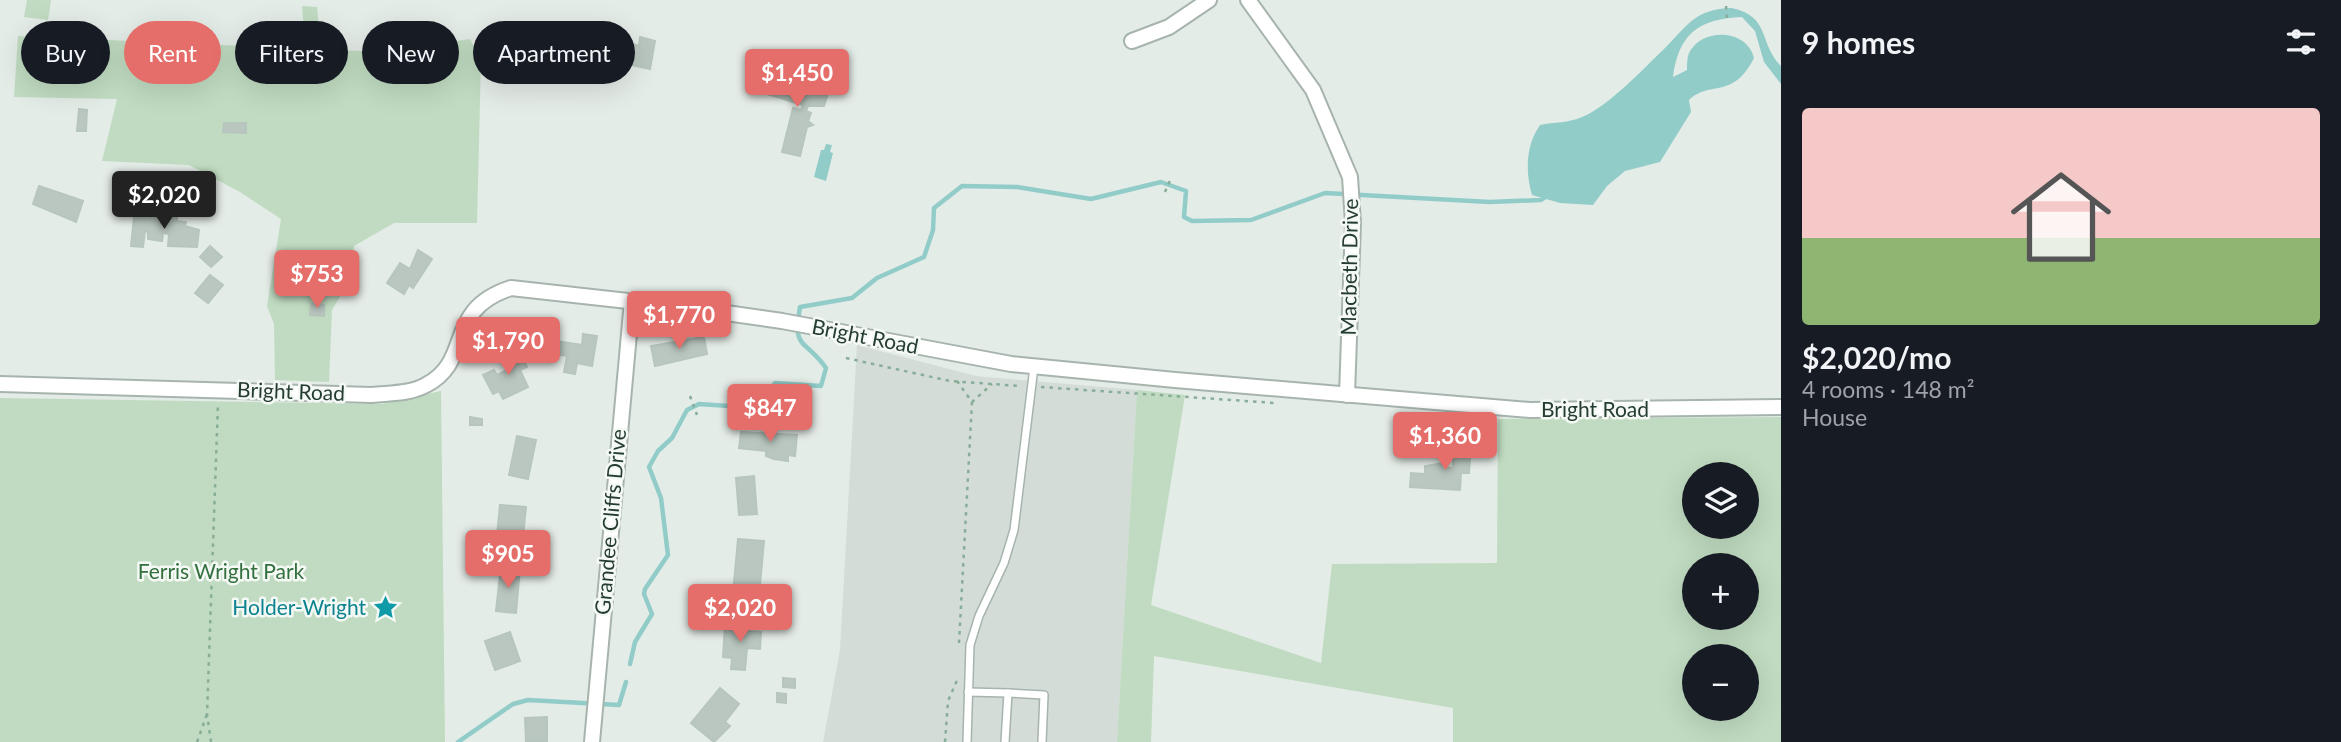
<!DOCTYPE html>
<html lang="en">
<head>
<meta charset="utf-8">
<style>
	:root { --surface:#171b24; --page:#242831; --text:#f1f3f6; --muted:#9ea1a6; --line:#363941; --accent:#e56e6a }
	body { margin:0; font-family:Lato,sans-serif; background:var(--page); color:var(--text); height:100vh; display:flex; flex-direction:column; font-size:26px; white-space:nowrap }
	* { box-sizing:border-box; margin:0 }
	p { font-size:23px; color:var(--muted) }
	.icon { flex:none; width:38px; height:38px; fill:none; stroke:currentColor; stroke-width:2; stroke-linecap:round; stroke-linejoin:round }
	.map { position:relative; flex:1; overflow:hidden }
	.drawer { display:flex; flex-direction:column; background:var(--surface); width:560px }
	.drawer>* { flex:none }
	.top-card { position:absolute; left:21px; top:21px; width:665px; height:63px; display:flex; gap:14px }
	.buttons { position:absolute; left:1682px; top:462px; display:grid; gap:14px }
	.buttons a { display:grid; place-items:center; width:77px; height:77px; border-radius:50%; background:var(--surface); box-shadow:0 7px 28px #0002; font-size:35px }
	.price { position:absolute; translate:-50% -60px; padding:0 16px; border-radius:7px; background:var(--accent); color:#fff; font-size:23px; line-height:46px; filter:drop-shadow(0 2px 4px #0008) }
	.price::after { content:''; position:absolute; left:50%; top:42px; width:21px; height:16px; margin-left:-10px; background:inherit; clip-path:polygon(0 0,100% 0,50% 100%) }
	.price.current { background:#222; color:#fff }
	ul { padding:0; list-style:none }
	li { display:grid; align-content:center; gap:14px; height:371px; padding:0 21px }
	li+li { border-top:2px solid var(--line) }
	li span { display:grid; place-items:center; height:217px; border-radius:7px; color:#555 }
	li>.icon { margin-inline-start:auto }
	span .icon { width:126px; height:126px; fill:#fffc; stroke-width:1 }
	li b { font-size:30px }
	h2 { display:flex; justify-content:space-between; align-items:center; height:84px; padding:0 21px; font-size:30px }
	.chip { padding:0 24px; border-radius:32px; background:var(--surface); box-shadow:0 7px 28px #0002; font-size:24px; line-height:63px }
	.chip.current { background:var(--accent); color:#fff }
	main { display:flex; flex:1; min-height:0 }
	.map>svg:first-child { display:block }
</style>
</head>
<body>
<main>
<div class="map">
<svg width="1781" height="742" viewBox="0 0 1781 742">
	<rect width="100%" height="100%" fill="#e4ece7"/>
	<polygon fill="#d3dcd6" points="857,345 976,376 1137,390 1117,742 823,742 840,650"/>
	<g fill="#c0dbc1" fill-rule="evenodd">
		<polygon points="27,0 51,0 48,20 24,17"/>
		<polygon points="302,6 317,7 319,28 304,29"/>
		<polygon points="18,36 384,52 470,39 481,61 477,223 394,223 354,246 350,280 332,310 329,382 275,380 274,324 267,306 281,219 240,192 189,165 102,161 117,99 14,97"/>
		<path d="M1137 390 1185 395 1151 605 1321 663 1332 564 1497 563 1498 419 1781 417V742H1453V708L1154 656 1151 742H1117ZM1694 474H1746V527H1694ZM1694 565H1746V618H1694ZM1694 656H1746V709H1694Z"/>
		<polygon points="441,391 445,742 0,742 0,398 382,404"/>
	</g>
	<g fill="#92ccc9">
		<path d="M1732 8C1771 17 1758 42 1781 66V84L1764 62 1755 31 1742 17C1699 19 1679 33 1673 77L1687 70C1687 65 1687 57 1689 53 1702 27 1747 29 1754 58 1733 100 1710 80 1689 100L1691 112 1660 162 1625 171 1607 186 1593 205 1560 203 1532 195C1525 171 1526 145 1540 125 1554 122 1569 123 1582 117 1609 106 1644 68 1665 48 1688 25 1695 9 1732 8Z"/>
		<polygon points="826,144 832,145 830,152 833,153 826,181 814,177 821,150 824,150"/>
	</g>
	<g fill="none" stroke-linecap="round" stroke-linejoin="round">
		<g stroke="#92ccc9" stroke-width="4.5">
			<path d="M630 664 635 642 652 614 644 594 645 589 668 555 661 498 649 467 658 451 672 438 687 410 699 404 758 408 775 383 821 386 826 368C805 338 792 351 800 307L852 298 877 278 924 257 933 230 934 208 962 186 1017 187 1091 199 1161 182 1186 191 1184 217 1192 221 1251 220 1325 193 1490 202 1541 200 1547 196"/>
			<polyline points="458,742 513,704 528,700 619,705 626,682"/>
		</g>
	</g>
	<g fill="#bac7c0" stroke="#b7c6bd" stroke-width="2">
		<polygon points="640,37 655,41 650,69 627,64 630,43 639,46"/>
		<polygon points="790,76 813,81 811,90 828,93 824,106 808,106 806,111 811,113 808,121 813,125 807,127 800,156 782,152 793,108 801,110 803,105 767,94 770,78 788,83"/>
		<polygon points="79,109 87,110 86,131 77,131"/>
		<polygon points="224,123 246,123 246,133 223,132"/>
		<polygon points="39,186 83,201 76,222 33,204"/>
		<polygon points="144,213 177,217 177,221 186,222 185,226 199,230 197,247 168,246 169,234 163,233 162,241 148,239 148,232 145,231 143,247 131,246 134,217 144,218"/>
		<polygon points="210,246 222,257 211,267 200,257"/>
		<polygon points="418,250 432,259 413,288 409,285 404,294 387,283 400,263 410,269"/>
		<polygon points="210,275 223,285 208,303 195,293"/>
		<polygon points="311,304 324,305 324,316 310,315"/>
		<polygon points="583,334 597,336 592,366 577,363 575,374 564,372 567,356 554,354 556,341 582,345"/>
		<polygon points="704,337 707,354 655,366 651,346"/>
		<polygon points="519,350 527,367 520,370 528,387 503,399 499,391 493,394 483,375 494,370 497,375 511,368 506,357"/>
		<polygon points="470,417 482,419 482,425 470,425"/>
		<polygon points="741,432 797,435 795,456 788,455 788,461 774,459 766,456 766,451 739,448"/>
		<polygon points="517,436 536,440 528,479 509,475"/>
		<polygon points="1453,444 1471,445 1469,473 1461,473 1460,490 1410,487 1411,473 1425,474 1425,466 1444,463 1444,467 1453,468"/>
		<polygon points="754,476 757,514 739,515 736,478"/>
		<polygon points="500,505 526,507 522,546 514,546 513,556 495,554"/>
		<polygon points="738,539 764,541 759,596 733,593"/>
		<polygon points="501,566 520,568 516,613 496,611"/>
		<polygon points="725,623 749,624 748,631 761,632 760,649 747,648 745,670 731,669 732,658 723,657"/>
		<polygon points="510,632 520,661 495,670 485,641"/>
		<polygon points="783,678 795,679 795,688 783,687"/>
		<polygon points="720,688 739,704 725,722 730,726 714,742 691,723"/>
		<polygon points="777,693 786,694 786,703 777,702"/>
		<polygon points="547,717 547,742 526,742 525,718"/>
	</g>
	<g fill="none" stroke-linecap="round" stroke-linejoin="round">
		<defs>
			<g id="lane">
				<polyline points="968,692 1008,693 1005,742"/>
				<polyline points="1008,693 1044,695 1042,742"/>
				<polyline points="967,742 970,645 979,616 1004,563 1014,530 1034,367"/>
			</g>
			<g id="street">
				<polyline points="1248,0 1313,90 1350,177 1353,223 1347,395"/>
				<polyline points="1132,41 1169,27 1209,0"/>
				<path d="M0 384 372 395C390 393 410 394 426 385 474 360 443 310 511 288L691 308 782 321 1011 364 1175 380 1530 410 1781 407"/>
				<polyline points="592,742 632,301"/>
			</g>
		</defs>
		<use href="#lane" stroke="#a7b4ad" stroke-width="10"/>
		<use href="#street" stroke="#a7b4ad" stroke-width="18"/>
		<g stroke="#88ad99" stroke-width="2.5" stroke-dasharray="3.5 5" stroke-linecap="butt">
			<polyline points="1726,6 1727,19"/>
			<polyline points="1165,192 1171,178"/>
			<polyline points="846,358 950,381 1020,386"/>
			<polyline points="957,381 972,402 992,384"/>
			<polyline points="1041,387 1275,403"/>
			<polyline points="690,396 697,415"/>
			<polyline points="959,643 972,402"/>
			<polyline points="197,742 207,714"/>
			<polyline points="211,742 207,714 218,403"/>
			<polyline points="945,742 948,701 958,678"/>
		</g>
		<use href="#lane" stroke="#fff" stroke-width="7"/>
		<use href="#street" stroke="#fff" stroke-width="14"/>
	</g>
	<defs>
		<symbol id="sight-bare" viewBox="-9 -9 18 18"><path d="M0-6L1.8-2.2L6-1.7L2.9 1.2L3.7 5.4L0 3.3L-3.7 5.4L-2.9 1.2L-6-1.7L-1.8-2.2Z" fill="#0f9aa8" stroke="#f5f9f6" stroke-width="2.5" paint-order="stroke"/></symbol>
	</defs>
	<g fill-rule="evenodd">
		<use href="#sight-bare" x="368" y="590" width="35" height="35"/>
	</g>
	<g text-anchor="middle" stroke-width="5" stroke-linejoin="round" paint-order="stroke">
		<g font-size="21" fill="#253d31" stroke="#f5f9f6">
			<text transform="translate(1350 267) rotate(-89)" y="7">Macbeth Drive</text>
			<text transform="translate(865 337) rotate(11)" y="7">Bright Road</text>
			<text transform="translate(291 392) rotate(2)" y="7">Bright Road</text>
			<text x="1595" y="417">Bright Road</text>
			<text transform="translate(611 522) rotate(-85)" y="7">Grandee Cliffs Drive</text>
		</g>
		<g font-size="21" fill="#33703e" stroke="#f5f9f6">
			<text x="221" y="579">Ferris Wright Park</text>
		</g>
		<g font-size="21" fill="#0d838f" stroke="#f5f9f6" text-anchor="end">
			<text x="366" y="615">Holder-Wright</text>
		</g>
	</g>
</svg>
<div class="buttons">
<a><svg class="icon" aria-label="layers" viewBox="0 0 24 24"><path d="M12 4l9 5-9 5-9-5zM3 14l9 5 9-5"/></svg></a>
<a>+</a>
<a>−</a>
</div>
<b class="price" style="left:797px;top:109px">$1,450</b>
<b class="price current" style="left:164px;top:231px">$2,020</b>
<b class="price" style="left:317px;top:310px">$753</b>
<b class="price" style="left:679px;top:351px">$1,770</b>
<b class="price" style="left:508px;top:377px">$1,790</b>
<b class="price" style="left:770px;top:444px">$847</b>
<b class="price" style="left:1445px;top:472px">$1,360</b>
<b class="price" style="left:508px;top:590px">$905</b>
<b class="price" style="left:740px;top:644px">$2,020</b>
<div class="top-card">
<a class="chip">Buy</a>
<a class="chip current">Rent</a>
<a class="chip">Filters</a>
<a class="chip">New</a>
<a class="chip">Apartment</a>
</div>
</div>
<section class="drawer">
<h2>9 homes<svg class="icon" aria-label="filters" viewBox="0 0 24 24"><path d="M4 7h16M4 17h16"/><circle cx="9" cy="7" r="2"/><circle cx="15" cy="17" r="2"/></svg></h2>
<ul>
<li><span style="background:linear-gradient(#f6c9c9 60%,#8fb573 0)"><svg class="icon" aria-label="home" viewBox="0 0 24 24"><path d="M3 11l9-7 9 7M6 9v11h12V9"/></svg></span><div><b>$2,020/mo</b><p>4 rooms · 148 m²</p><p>House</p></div></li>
</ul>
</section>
</main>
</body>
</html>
